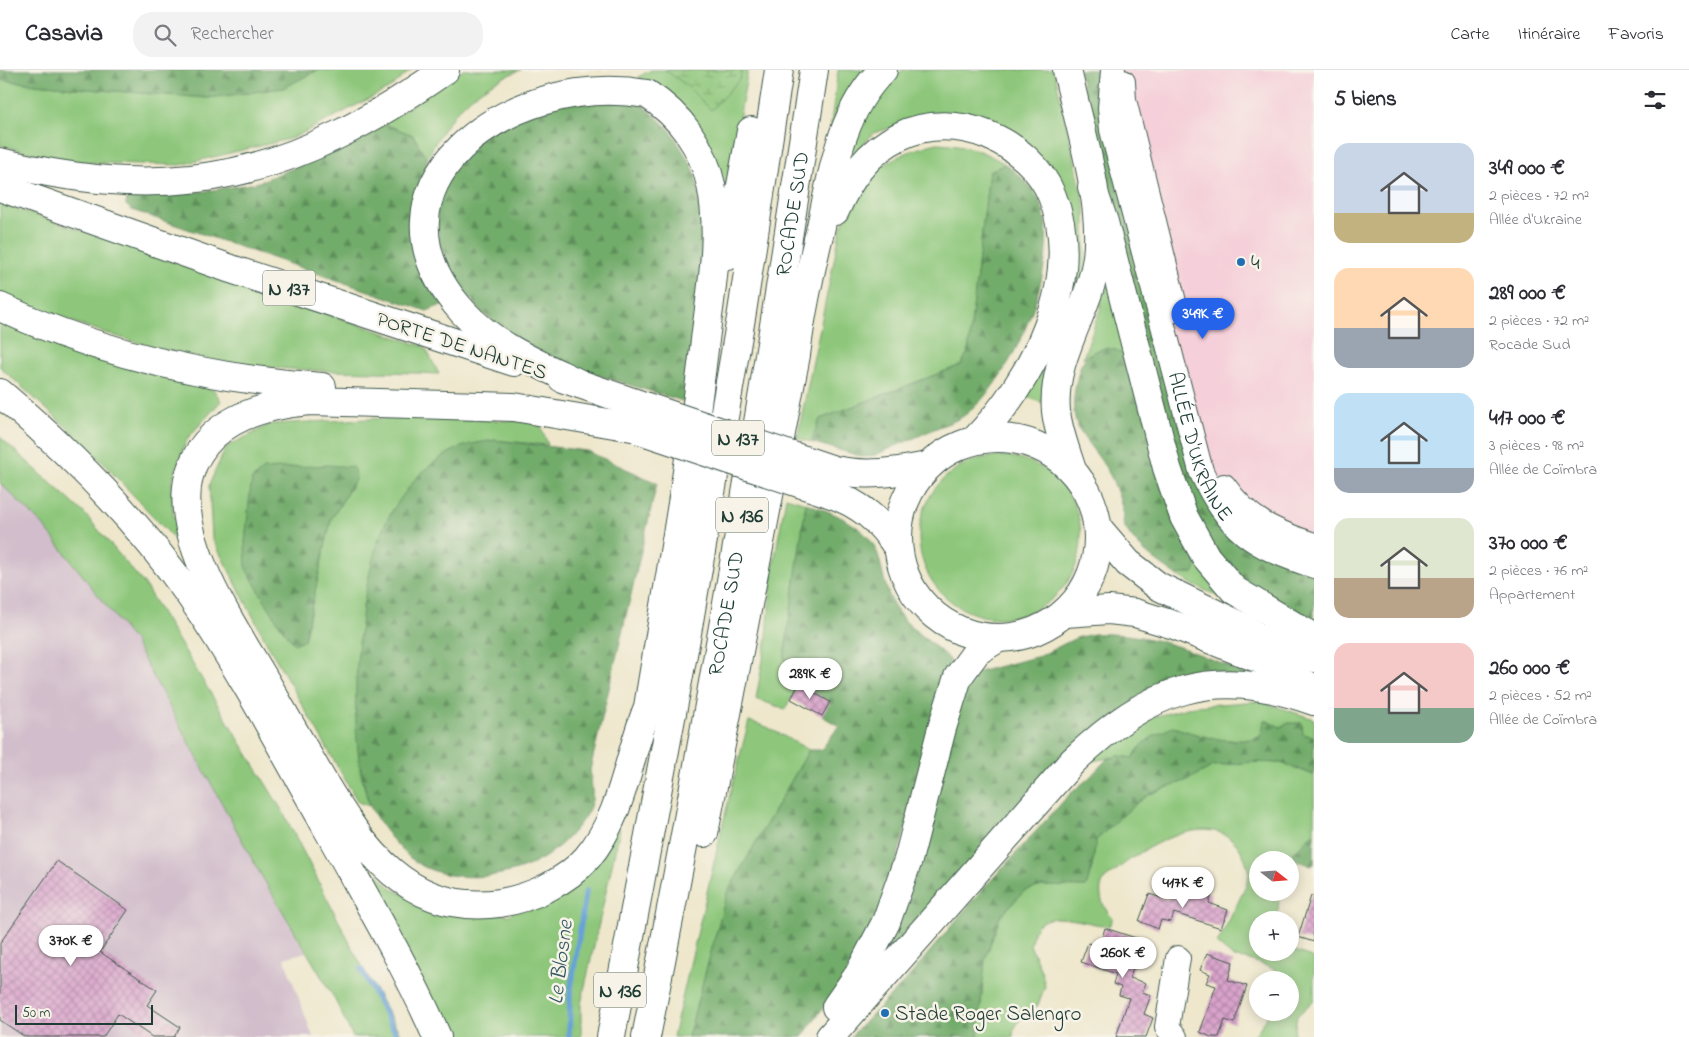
<!DOCTYPE html>
<html lang="fr">
<head>
<meta charset="utf-8">
<style>
	:root { --surface:#fff; --page:#f2f2f3; --text:#2b2b33; --muted:#7c7c81; --line:#e1e1e2; --accent:#2563eb }
	body { margin:0; font-family:"Indie Flower",sans-serif; background:var(--page); color:var(--text); height:100vh; display:flex; flex-direction:column; font-size:19px; white-space:nowrap }
	* { box-sizing:border-box; margin:0 }
	p { font-size:16px; color:var(--muted) }
	.icon { flex:none; width:28px; height:28px; fill:none; stroke:currentColor; stroke-width:2; stroke-linecap:round; stroke-linejoin:round }
	.map { position:relative; flex:1; overflow:hidden }
	.drawer { display:flex; flex-direction:column; background:var(--surface); width:375px }
	.drawer>* { flex:none }
	.needle { width:32px; rotate:107deg }
	.fabs { position:absolute; left:1249px; top:781px; display:grid; gap:10px }
	.fabs a { display:grid; place-items:center; width:50px; height:50px; border-radius:50%; background:var(--surface); box-shadow:0 2px 12px #0003; font-size:25px }
	.scale { position:absolute; left:15px; bottom:12px; width:138px; box-sizing:border-box; padding-left:5px; border:2px solid #1f3d34; border-top:0; font-size:14px; line-height:18px; white-space:nowrap; color:#1f3d34; -webkit-text-stroke:4px #f7f3e8; paint-order:stroke }
	.price { position:absolute; translate:-50% -42px; padding:0 11px; border-radius:18px; background:#fff; color:#222; font-size:16px; line-height:32px; filter:drop-shadow(0 1px 2px #0008) }
	.price::after { content:''; position:absolute; left:50%; top:30px; width:15px; height:11px; margin-left:-8px; background:inherit; clip-path:polygon(0 0,100% 0,50% 100%) }
	.price.current { background:var(--accent); color:#fff }
	ul { padding:0; list-style:none }
	li { display:flex; align-items:center; gap:15px; height:125px; padding:0 20px }
	li span { display:grid; place-items:center; flex:none; width:140px; height:100px; border-radius:15px; color:#555 }
	li>.icon { margin-inline-start:auto }
	span .icon { width:60px; height:60px; fill:#fffc; stroke-width:1 }
	li b { font-size:21px }
	h2 { display:flex; justify-content:space-between; align-items:center; height:60px; padding:0 20px; font-size:21px }
	header { display:flex; align-items:center; gap:30px; box-sizing:border-box; height:70px; padding:0 25px; background:var(--surface); border-bottom:1px solid var(--line) }
	header strong { font-size:24px }
	nav { display:flex; gap:28px; margin-inline-start:auto; font-size:18px }
	.search { width:350px; height:45px; background:var(--page); display:flex; align-items:center; gap:12px; box-sizing:border-box; padding:0 18px; border-radius:20px; color:var(--muted); font-size:19px }
	main { display:flex; flex:1; min-height:0 }
	.map>svg:first-child { display:block }
</style>
</head>
<body>
<header>
<strong>Casavia</strong>
<div class="search"><svg class="icon" aria-label="search" viewBox="0 0 24 24"><circle cx="10" cy="10" r="6"/><path d="M15 15l6 6"/></svg>Rechercher</div>
<nav><a>Carte</a><a>Itinéraire</a><a>Favoris</a></nav>
</header>
<main>
<div class="map">
<svg width="1314" height="967" viewBox="0 0 1314 967">
	<defs>
		<pattern id="forest-firs" width="22" height="20" patternUnits="userSpaceOnUse" patternTransform="scale(1.25)"><rect width="22" height="20" fill="#72ac6b"/><path d="M5 1l3.5 6h-7zM16 11l3.5 6h-7z" fill="#5d8d59"/></pattern>
		<pattern id="wetland-marsh" width="20" height="14" patternUnits="userSpaceOnUse" patternTransform="scale(1.25)"><rect width="20" height="14" fill="#8ec77b"/><path d="M1 5h8M5 5V1M11 12h8M15 12V8" fill="none" stroke="#73a366"/></pattern>
		<pattern id="building-cross-hatch" width="8" height="8" patternUnits="userSpaceOnUse" patternTransform="scale(1.25)"><rect width="8" height="8" fill="#daa3cc"/><path d="M0 0l8 8M0 8l8-8" fill="none" stroke="#b086a6"/></pattern>
	</defs>
	<rect width="100%" height="100%" fill="#f7f3e8"/>
	<filter id="ink" filterUnits="userSpaceOnUse"><feTurbulence type="fractalNoise" baseFrequency=".02" numOctaves="2"/><feDisplacementMap in="SourceGraphic" scale="10" xChannelSelector="R" yChannelSelector="G"/><feConvolveMatrix kernelMatrix="1 2 1 2 8 2 1 2 1" color-interpolation-filters="sRGB"/></filter>
	<filter id="wash" filterUnits="userSpaceOnUse"><feTurbulence type="fractalNoise" baseFrequency=".0096" numOctaves="4" result="noise"/><feDisplacementMap in="SourceGraphic" scale="20" xChannelSelector="R" yChannelSelector="G"/><feGaussianBlur stdDeviation="1.12" result="paint"/><feColorMatrix in="noise" values="0 0 0 0 0 0 0 0 0 0 0 0 0 0 0 0 0 1.4 0 .05"/><feComposite in="paint" operator="in"/></filter>
	<g filter="url(#wash)">
		<rect width="100%" height="100%" fill="#eee7cc"/>
		<polygon fill="#f5cfd9" points="1102,0 1314,0 1314,504 1216,445"/>
		<polygon fill="#d1bdcb" points="0,413 43,455 134,571 257,798 306,882 284,888 313,967 0,967"/>
		<g fill="#8ec77b" stroke="#568258" fill-rule="evenodd">
			<polygon points="318,0 411,0 390,18 293,68 180,95 64,92 0,75 0,10 74,18 208,28 283,18"/>
			<path d="M463 0H521C473 18 449 43 427 89L413 65 384 54Z"/>
			<polygon points="651,0 748,0 724,133 663,25 638,7"/>
			<polygon points="838,0 871,0 828,75"/>
			<polygon points="902,0 1054,0 1085,136 1085,204 1042,333 1025,326 1058,258 1050,108 931,47 873,63 843,100 863,42"/>
			<path d="M937 73C964 74 982 80 1005 94L989 102 968 282 961 295 820 349 811 372 797 368 841 157C863 106 882 87 937 73Z"/>
			<path d="M0 133 425 277 439 304C360 300 279 304 201 288 132 274 66 251 0 224Z"/>
			<path d="M1106 200 1134 293C1114 279 1106 272 1083 288L1100 240Z"/>
			<polygon points="0,253 95,289 214,320 221,331 187,369 172,411 173,442 182,477 87,376 0,297"/>
			<path d="M406 347 539 352 548 375 494 370 393 439 379 470 363 536 360 700 369 736 358 732 269 577 212 468 209 415 226 377 271 354ZM356 408 331 450 304 570 245 473 252 409Z"/>
			<polygon points="0,367 85,444 144,514 283,742 357,887 402,967 353,967 334,928 257,798 134,571 43,455 0,413"/>
			<circle cx="1000" cy="467" r="81"/>
			<polygon points="786,427 806,433 784,588 799,614 785,639 756,629 767,567 772,502"/>
			<polygon points="1195,490 1223,528 1195,516 1176,505 1193,503"/>
			<path d="M1259 631 1314 649V667L1303 664 1289 653 1280 657 1265 650 1260 667C1228 675 1204 667 1173 657L1133 688 1119 686 1087 692 1138 651 1195 636Z"/>
			<polygon points="749,651 767,657 809,680 727,823 688,967 673,967 730,724"/>
			<path d="M1252 692 1281 693 1314 705V762L1287 790H1258V822L1279 823 1278 850H1258V882H1290V879L1314 888V930L1297 946 1294 963 1298 967H1254L1269 943 1290 942V910H1278L1274 899 1247 889 1234 888 1217 874C1223 861 1249 814 1249 804 1248 795 1244 786 1240 779 1213 737 1147 775 1119 798 1115 802 1107 806 1104 810 1096 823 1104 840 1113 848L1109 856C1089 855 1052 839 1037 856 1033 861 1032 869 1030 875L1042 903 1045 916 1038 935 1022 946 1013 961 1014 967H978L985 890 1000 847 1024 821 1042 816 1086 817 1092 797 1096 770 1133 736 1150 724 1190 709 1213 696Z"/>
			<polygon points="620,759 581,934 581,967 450,967 354,786 357,783 392,819 431,838 509,845"/>
		</g>
		<g fill="url(#forest-firs)" stroke="#487450">
			<polygon points="0,0 318,0 283,18 208,28 74,18 0,10"/>
			<polygon points="1079,0 1102,0 1195,400 1314,504 1314,558 1301,555 1221,494 1168,383"/>
			<polygon points="566,14 626,25 651,42 671,61 694,100 701,132 704,173 686,332 587,302 528,276 482,243 450,201 439,173 437,144 441,114 481,46 520,23 543,16"/>
			<polygon points="384,54 413,65 427,89 418,165 444,234 427,241 132,140 126,135 127,125 136,123 200,122 256,113 322,87"/>
			<path d="M1005 94C1019 105 1033 116 1040 133 1065 190 1012 314 962 347 954 352 943 355 934 359 915 368 895 376 875 385L864 387 811 372 820 349 961 295 968 282 989 102Z"/>
			<path d="M1105 278 1114 279 1127 286 1195 490 1196 499 1193 503 1176 505C1157 492 1138 479 1126 459 1122 453 1123 444 1122 437 1120 429 1116 419 1113 411 1092 367 1064 366 1077 309 1081 290 1086 283 1105 278Z"/>
			<path d="M494 370 587 381 657 413 590 700C591 709 593 721 592 730 589 749 558 780 542 789 507 810 443 816 409 787 395 774 378 753 370 736 367 730 366 721 364 714 347 650 358 535 378 471 385 451 397 432 410 416 421 400 446 382 464 376 474 373 484 372 494 370Z"/>
			<polygon points="327,395 353,397 356,408 331,450 304,570 294,574 279,554 246,499 245,473 250,423 252,409 264,399"/>
			<path d="M806 433C833 443 871 456 879 488 884 507 887 529 900 545 914 563 936 574 950 591L948 605 886 828 845 907 802 967H688L727 823 809 680H821L839 656 822 646 829 631 799 614 784 588Z"/>
			<path d="M1094 564C1156 562 1195 583 1250 605L1143 626 881 890 965 617 974 603 1040 586 1076 568Z"/>
			<path d="M1265 650 1280 657 1289 653H1302L1303 664 1314 667V705L1281 693 1252 692 1213 696 1190 709 1150 724 1133 736 1096 770 1092 797 1086 817 1042 816 1024 821 1000 846 985 890 978 967H850L907 909 974 829 1069 725 1090 707 1107 689 1119 686 1133 688C1141 671 1156 664 1173 657 1203 667 1229 675 1260 667Z"/>
			<polygon points="1314,762 1314,794 1311,796 1290,787"/>
		</g>
		<polygon fill="url(#wetland-marsh)" stroke="#568258" points="665,0 742,0 740,9 711,40 686,15"/>
		<g fill="none" stroke-linecap="round" stroke-linejoin="round">
			<g stroke="#67a1d7" stroke-width="5.5">
				<polyline points="361,899 398,967"/>
				<polyline points="569,967 570,924 586,821"/>
			</g>
		</g>
		<g id="blocks">
			<g fill="url(#building-cross-hatch)">
				<polygon points="799,614 830,632 822,646 791,629"/>
				<polygon points="57,791 128,840 100,882 157,920 147,935 180,957 174,967 152,967 118,944 103,967 25,967 0,950 0,873"/>
				<polygon points="1193,817 1212,824 1209,833 1228,840 1221,858 1174,843 1171,852 1161,850 1158,859 1139,851 1149,824 1168,830 1171,821 1189,827"/>
				<polygon points="1311,826 1314,826 1314,872 1298,867"/>
				<polygon points="1105,858 1142,870 1130,908 1146,913 1142,922 1151,925 1144,944 1153,948 1146,967 1116,967 1129,928 1119,925 1121,917 1113,914 1116,904 1081,892 1088,873 1099,877"/>
				<polygon points="1207,883 1233,892 1228,910 1247,916 1234,953 1225,950 1219,967 1211,967 1200,962 1216,916 1206,913 1210,904 1200,900"/>
			</g>
		</g>
	</g>
	<g filter="url(#ink)">
		<use href="#blocks" fill-opacity="0" stroke="#3e564b" stroke-width="1"/>
		<g fill="none" stroke-linecap="round" stroke-linejoin="round">
			<defs>
				<g id="minor">
					<path id="s1" d="M1113 0 1110 38 1112 60 1201 401C1228 461 1253 476 1314 496"/>
					<polyline points="1123,12 1124,30 1176,240"/>
					<path d="M1224 416C1248 451 1275 462 1314 475"/>
					<polyline points="1175,967 1167,957 1178,888"/>
				</g>
				<g id="highway">
					<path d="M1067 0C1079 56 1104 131 1097 187 1090 240 1051 287 1056 341 1058 361 1066 381 1072 400"/>
					<path d="M0 92C182 136 295 105 445 0"/>
					<polyline points="0,117 231,199 514,292"/>
					<polyline points="1092,117 1104,152 1167,398 1184,447 1206,487 1234,520 1314,568"/>
					<path d="M835 141C849 109 867 82 900 66 955 39 1030 71 1052 126 1086 210 1032 311 975 370"/>
					<polyline points="728,186 751,61"/>
					<path d="M0 237C101 284 211 309 322 317"/>
					<polyline points="562,308 644,336"/>
					<path d="M580 314C539 294 494 276 463 242 351 119 507 0 647 24 680 45 703 77 711 115 722 166 711 219 705 270 691 393 668 515 648 637 627 688 624 744 587 788 566 812 531 828 500 833 409 846 363 779 322 710 305 680 287 650 270 619 239 564 172 471 189 406 204 351 261 335 311 331L514 337 632 357"/>
					<path d="M0 323C71 383 138 451 191 527 241 600 283 680 327 758 365 827 406 895 437 967"/>
					<circle cx="998" cy="468" r="100"/>
					<path d="M834 400C867 407 896 402 928 396"/>
					<path d="M829 423C861 434 880 451 898 478"/>
					<polyline points="1098,458 1128,493 1158,516 1241,556 1258,567 1314,588"/>
					<polyline points="1065,543 1109,540 1135,543 1177,556 1277,596 1290,607 1314,618"/>
					<path d="M704 763 796 285C801 243 810 202 820 161 832 106 840 41 883 0"/>
					<polyline points="836,937 859,904 886,852 908,790 942,658 958,607 977,581 997,569"/>
					<polyline points="611,967 687,563 742,242 779,0"/>
					<path id="s2" d="M646 967C710 646 765 324 814 0"/>
					<path d="M830 967 1073 691C1150 618 1212 595 1314 631"/>
				</g>
			</defs>
			<use href="#minor" stroke="#3e564b" stroke-width="26"/>
			<use href="#highway" stroke="#3e564b" stroke-width="30"/>
			<use href="#minor" stroke="#fff" stroke-width="24"/>
			<use href="#highway" stroke="#fff" stroke-width="28"/>
			<defs>
				<g id="highway-bridge">
					<polyline points="644,336 834,400"/>
					<polyline points="640,360 829,423"/>
				</g>
			</defs>
			<use href="#highway-bridge" stroke="#3e564b" stroke-width="30" stroke-linecap="butt"/>
			<use href="#highway-bridge" stroke="#fff" stroke-width="28"/>
		</g>
	</g>
	<g fill="#1f6fb2" stroke="#f7f3e8" stroke-width="2">
		<circle cx="1241" cy="192" r="5"/>
		<circle cx="885" cy="943" r="5"/>
	</g>
	<g text-anchor="middle" stroke-width="5" stroke-linejoin="round" paint-order="stroke">
		<g fill="#f7f3e8" stroke="#60746a" stroke-width="1">
			<rect x="263" y="200.5" width="52" height="35" rx="4"/>
			<rect x="712" y="350.5" width="52" height="35" rx="4"/>
			<rect x="716" y="427.5" width="52" height="35" rx="4"/>
			<rect x="594" y="902.5" width="52" height="35" rx="4"/>
		</g>
		<g font-size="20" font-weight="bold" fill="#1f3d34">
			<text x="289" y="225">N 137</text>
			<text x="738" y="375">N 137</text>
			<text x="742" y="452">N 136</text>
			<text x="620" y="927">N 136</text>
		</g>
		<g font-size="21" fill="#1f3d34" stroke="#f7f3e8">
			<text dy="7" stroke="none"><textPath href="#s2" startOffset="836">ROCADE SUD</textPath></text>
			<text transform="translate(462 275) rotate(18)" y="7">PORTE DE NANTES</text>
			<text dy="7" stroke="none"><textPath href="#s1" startOffset="389">ALLÉE D'UKRAINE</textPath></text>
			<text dy="7" stroke="none"><textPath href="#s2" startOffset="431">ROCADE SUD</textPath></text>
		</g>
		<g font-size="21" fill="#1f3d34" stroke="#f7f3e8" text-anchor="start">
			<text x="1251" y="199">4</text>
			<text x="895" y="950">Stade Roger Salengro</text>
		</g>
		<g font-size="22" font-style="italic" fill="#355b65" stroke="#f7f3e8">
			<text transform="translate(559 892) rotate(-83)" y="8">Le Blosne</text>
		</g>
	</g>
</svg>
<div class="fabs">
<a><svg class="needle" viewBox="-14 -14 28 28"><path d="M0-13l5 13h-10z" fill="#e53935"/><path d="M0 13l5-13h-10z" fill="#7c7c81"/></svg></a>
<a>+</a>
<a>−</a>
</div>
<div class="scale">50 m</div>
<b class="price current" style="left:1203px;top:270px">349K €</b>
<b class="price" style="left:810px;top:630px">289K €</b>
<b class="price" style="left:1183px;top:839px">417K €</b>
<b class="price" style="left:71px;top:897px">370K €</b>
<b class="price" style="left:1123px;top:909px">260K €</b>
</div>
<section class="drawer">
<h2>5 biens<svg class="icon" aria-label="filters" viewBox="0 0 24 24"><path d="M4 7h16M4 17h16"/><circle cx="9" cy="7" r="2"/><circle cx="15" cy="17" r="2"/></svg></h2>
<ul>
<li><span style="background:linear-gradient(#c9d6e8 70%,#c2b280 0)"><svg class="icon" aria-label="home" viewBox="0 0 24 24"><path d="M3 11l9-7 9 7M6 9v11h12V9"/></svg></span><div><b>349 000 €</b><p>2 pièces · 72 m²</p><p>Allée d'Ukraine</p></div></li>
<li><span style="background:linear-gradient(#ffd9b3 60%,#9aa5b1 0)"><svg class="icon" aria-label="home" viewBox="0 0 24 24"><path d="M3 11l9-7 9 7M6 9v11h12V9"/></svg></span><div><b>289 000 €</b><p>2 pièces · 72 m²</p><p>Rocade Sud</p></div></li>
<li><span style="background:linear-gradient(#bfe0f5 75%,#9aa5b1 0)"><svg class="icon" aria-label="home" viewBox="0 0 24 24"><path d="M3 11l9-7 9 7M6 9v11h12V9"/></svg></span><div><b>417 000 €</b><p>3 pièces · 98 m²</p><p>Allée de Coïmbra</p></div></li>
<li><span style="background:linear-gradient(#dfe7d0 60%,#b9a48a 0)"><svg class="icon" aria-label="home" viewBox="0 0 24 24"><path d="M3 11l9-7 9 7M6 9v11h12V9"/></svg></span><div><b>370 000 €</b><p>2 pièces · 76 m²</p><p>Appartement</p></div></li>
<li><span style="background:linear-gradient(#f6c9c9 65%,#7fa58c 0)"><svg class="icon" aria-label="home" viewBox="0 0 24 24"><path d="M3 11l9-7 9 7M6 9v11h12V9"/></svg></span><div><b>260 000 €</b><p>2 pièces · 52 m²</p><p>Allée de Coïmbra</p></div></li>
</ul>
</section>
</main>
</body>
</html>
